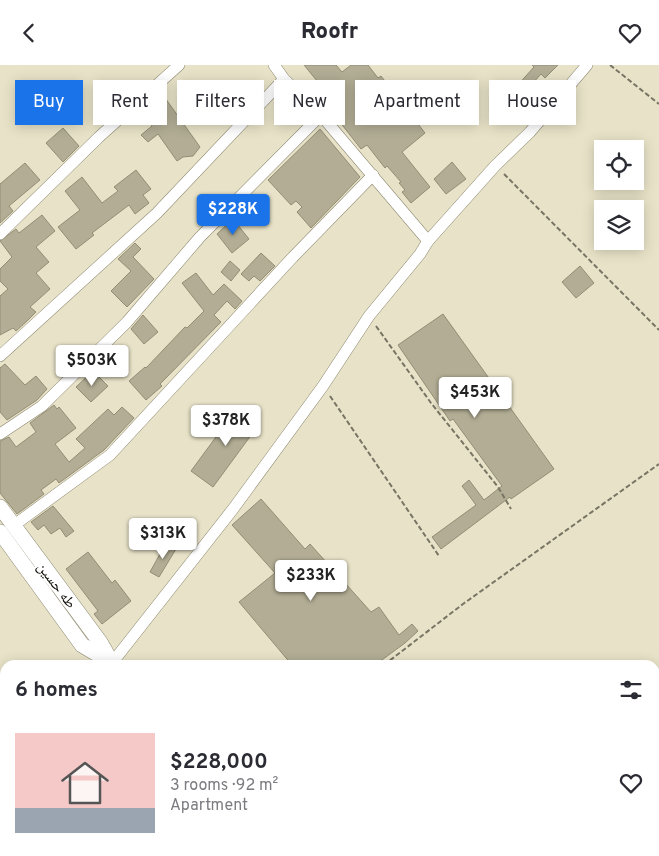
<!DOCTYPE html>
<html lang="en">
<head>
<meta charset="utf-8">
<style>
	:root { --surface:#fff; --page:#f7f7f7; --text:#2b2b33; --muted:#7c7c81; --accent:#1a73e8 }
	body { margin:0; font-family:Overpass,"Noto Naskh Arabic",sans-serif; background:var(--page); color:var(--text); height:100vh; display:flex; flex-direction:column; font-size:19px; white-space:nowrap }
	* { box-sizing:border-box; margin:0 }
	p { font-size:16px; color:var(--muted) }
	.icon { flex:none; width:28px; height:28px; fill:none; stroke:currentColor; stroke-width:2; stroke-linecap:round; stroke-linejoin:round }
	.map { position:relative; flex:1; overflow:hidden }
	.side { position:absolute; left:0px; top:595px; width:660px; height:196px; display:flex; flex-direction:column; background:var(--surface); border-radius:15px 15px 0 0; box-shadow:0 2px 12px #0003 }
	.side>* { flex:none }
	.hud { position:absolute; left:15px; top:15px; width:630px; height:45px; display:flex; gap:10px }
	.tools { position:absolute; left:594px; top:75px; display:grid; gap:10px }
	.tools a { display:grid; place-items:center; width:50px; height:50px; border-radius:0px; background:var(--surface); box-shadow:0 2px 12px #0003; font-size:25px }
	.price { position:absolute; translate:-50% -42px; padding:0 11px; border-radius:5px; background:#fff; color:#222; font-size:16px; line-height:32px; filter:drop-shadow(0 1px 2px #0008) }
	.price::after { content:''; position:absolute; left:50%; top:30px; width:15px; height:11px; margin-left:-8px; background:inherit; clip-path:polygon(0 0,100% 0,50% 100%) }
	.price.selected { background:var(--accent); color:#fff }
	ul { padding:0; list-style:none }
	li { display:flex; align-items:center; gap:15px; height:125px; padding:0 15px }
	li span { display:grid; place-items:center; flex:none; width:140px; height:100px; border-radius:0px; color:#555 }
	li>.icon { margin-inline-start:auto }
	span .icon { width:60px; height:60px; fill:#fffc; stroke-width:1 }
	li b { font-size:21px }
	h2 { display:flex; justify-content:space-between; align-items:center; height:60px; padding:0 15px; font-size:21px }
	.pill { padding:0 18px; border-radius:0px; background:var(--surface); box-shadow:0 2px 12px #0003; font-size:18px; line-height:45px }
	.pill.selected { background:var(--accent); color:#fff }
	header { display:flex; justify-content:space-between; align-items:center; height:65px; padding:0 15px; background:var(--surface); font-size:22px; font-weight:800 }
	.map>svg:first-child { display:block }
</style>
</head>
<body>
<header><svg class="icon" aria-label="back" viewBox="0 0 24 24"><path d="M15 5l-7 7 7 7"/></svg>Roofr<svg class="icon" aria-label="heart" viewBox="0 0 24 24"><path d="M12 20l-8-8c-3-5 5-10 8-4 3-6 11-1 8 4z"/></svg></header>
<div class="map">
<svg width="659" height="791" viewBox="0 0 659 791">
	<rect width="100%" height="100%" fill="#e8e3c8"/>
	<polygon fill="#e0d9b7" points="294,786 426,786 420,791 298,791"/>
	<g fill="#b2ad94" stroke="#928d74">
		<polygon points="304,0 336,0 342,7 351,0 368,0 378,13 381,11 395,29 386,36 403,56 411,50 425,68 402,87 430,122 411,138 402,127 405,125 399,118 401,117 387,101 385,103 367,80 361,84 332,47 334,46 317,25 322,22"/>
		<polygon points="532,0 558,0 545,13 541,9 523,29 525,31 507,48 492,33 510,16 516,22 534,2"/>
		<polygon points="157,30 159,33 163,30 200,82 193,91 183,92 177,96 158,69 148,77 141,70 152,61 141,44"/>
		<polygon points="63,63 79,81 63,97 46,78"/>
		<polygon points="320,64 360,112 311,163 297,147 302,142 296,136 291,140 268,115"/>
		<polygon points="452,97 466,114 446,129 434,114"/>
		<polygon points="25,98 40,115 9,141 13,146 0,158 0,119"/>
		<polygon points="136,105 151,124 143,130 149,138 135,149 129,140 92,168 94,170 76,184 58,162 80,145 65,126 82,112 102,138 118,126 114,122"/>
		<polygon points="42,150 55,166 36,182 49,197 36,208 50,224 30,242 36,247 27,256 16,266 13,263 0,270 0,231 8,224 0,216 0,204 12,192 0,176 16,164 19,168"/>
		<polygon points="233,154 249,174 232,188 217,169"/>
		<polygon points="135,178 141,184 133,192 154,214 127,242 111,226 131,206 118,194"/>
		<polygon points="261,188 275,201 260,216 254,211 249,216 241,209"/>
		<polygon points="230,196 240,205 231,216 221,207"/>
		<polygon points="580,201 594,218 576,233 562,217"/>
		<polygon points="196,208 213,230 224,219 242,236 235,244 227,236 214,250 221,257 160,319 162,321 146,335 129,316 145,302 146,303 185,262 187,263 204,246 182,218"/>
		<polygon points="443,249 554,404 511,434 510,432 441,484 432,472 476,440 462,421 469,415 484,435 502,421 453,354 450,356 398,280"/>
		<polygon points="143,250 158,267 144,279 131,264"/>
		<polygon points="5,299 25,320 36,311 47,324 37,335 7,355 0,347 0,303"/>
		<polygon points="93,306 108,321 91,337 76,322"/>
		<polygon points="54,340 57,344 59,342 76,363 55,379 69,397 85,383 76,374 108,344 114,350 122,342 134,353 104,385 59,418 56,414 41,425 44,429 17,449 0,428 0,376 9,372 16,382 36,367 30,358"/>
		<polygon points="238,342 260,358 213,422 191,406"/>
		<polygon points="261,434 305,484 310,479 371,547 379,542 399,570 412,559 418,566 405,578 375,600 292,600 239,537 275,508 232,460"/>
		<polygon points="53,441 74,466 66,472 60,463 51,469 44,460 38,465 31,457"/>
		<polygon points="166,478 176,484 159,512 150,507"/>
		<polygon points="88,487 112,518 115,515 131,536 102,559 94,549 98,546 66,504"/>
	</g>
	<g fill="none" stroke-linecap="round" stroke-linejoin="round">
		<defs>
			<g id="minor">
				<polyline points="274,0 284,14 321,50 428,176"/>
				<polyline points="0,169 99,72 179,0"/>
				<polyline points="0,291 157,148 284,14"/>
				<polyline points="0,369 42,341 127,257 200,172 321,50"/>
				<polyline points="13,461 110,390 293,192 373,110"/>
				<polyline points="114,600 112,598 233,444 323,321 369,251 420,189 428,176 495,101 530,67 587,0"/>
				<polyline points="288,786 293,791"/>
			</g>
			<g id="major">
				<polyline points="0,442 100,577 112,598"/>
				<polyline points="0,467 82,580 109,596"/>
			</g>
		</defs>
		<use href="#minor" stroke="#8d8870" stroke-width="12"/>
		<use href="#major" stroke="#8d8870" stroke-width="16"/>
		<g stroke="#787564" stroke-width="2" stroke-dasharray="5 2.5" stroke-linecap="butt">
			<polyline points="610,0 659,39"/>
			<polyline points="504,109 659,265"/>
			<polyline points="376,261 431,338 498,422 511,444"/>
			<polyline points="330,331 439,491"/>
			<polyline points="384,600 463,539 659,399"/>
		</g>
		<use href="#minor" stroke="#fff" stroke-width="11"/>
		<use href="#major" stroke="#fff" stroke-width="15"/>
	</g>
	<g text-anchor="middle" stroke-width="4.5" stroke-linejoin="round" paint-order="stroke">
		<g font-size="15" fill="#0e0c05" stroke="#fff">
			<text transform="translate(57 520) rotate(53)" y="5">طه حسين</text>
		</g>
	</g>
</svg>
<div class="tools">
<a><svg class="icon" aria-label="locate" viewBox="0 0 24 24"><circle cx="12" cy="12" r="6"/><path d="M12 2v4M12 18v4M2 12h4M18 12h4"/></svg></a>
<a><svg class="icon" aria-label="layers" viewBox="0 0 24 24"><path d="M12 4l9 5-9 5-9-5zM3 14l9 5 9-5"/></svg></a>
</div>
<b class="price selected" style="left:233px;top:171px">$228K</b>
<b class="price" style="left:92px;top:322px">$503K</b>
<b class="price" style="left:475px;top:354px">$453K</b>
<b class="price" style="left:226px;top:382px">$378K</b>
<b class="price" style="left:163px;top:495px">$313K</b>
<b class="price" style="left:311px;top:537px">$233K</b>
<div class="hud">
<a class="pill selected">Buy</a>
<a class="pill">Rent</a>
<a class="pill">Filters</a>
<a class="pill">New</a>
<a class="pill">Apartment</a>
<a class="pill">House</a>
</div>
<section class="side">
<h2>6 homes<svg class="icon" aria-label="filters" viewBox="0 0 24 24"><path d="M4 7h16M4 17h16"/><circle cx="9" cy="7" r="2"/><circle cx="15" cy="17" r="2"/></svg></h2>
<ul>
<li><span style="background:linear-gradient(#f6c9c9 75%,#9aa5b1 0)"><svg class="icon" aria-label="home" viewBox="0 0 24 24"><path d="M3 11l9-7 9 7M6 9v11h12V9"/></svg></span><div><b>$228,000</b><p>3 rooms · 92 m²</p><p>Apartment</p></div><svg class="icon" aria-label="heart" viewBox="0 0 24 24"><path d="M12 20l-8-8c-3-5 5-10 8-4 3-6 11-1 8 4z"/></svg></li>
</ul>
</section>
</div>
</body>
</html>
